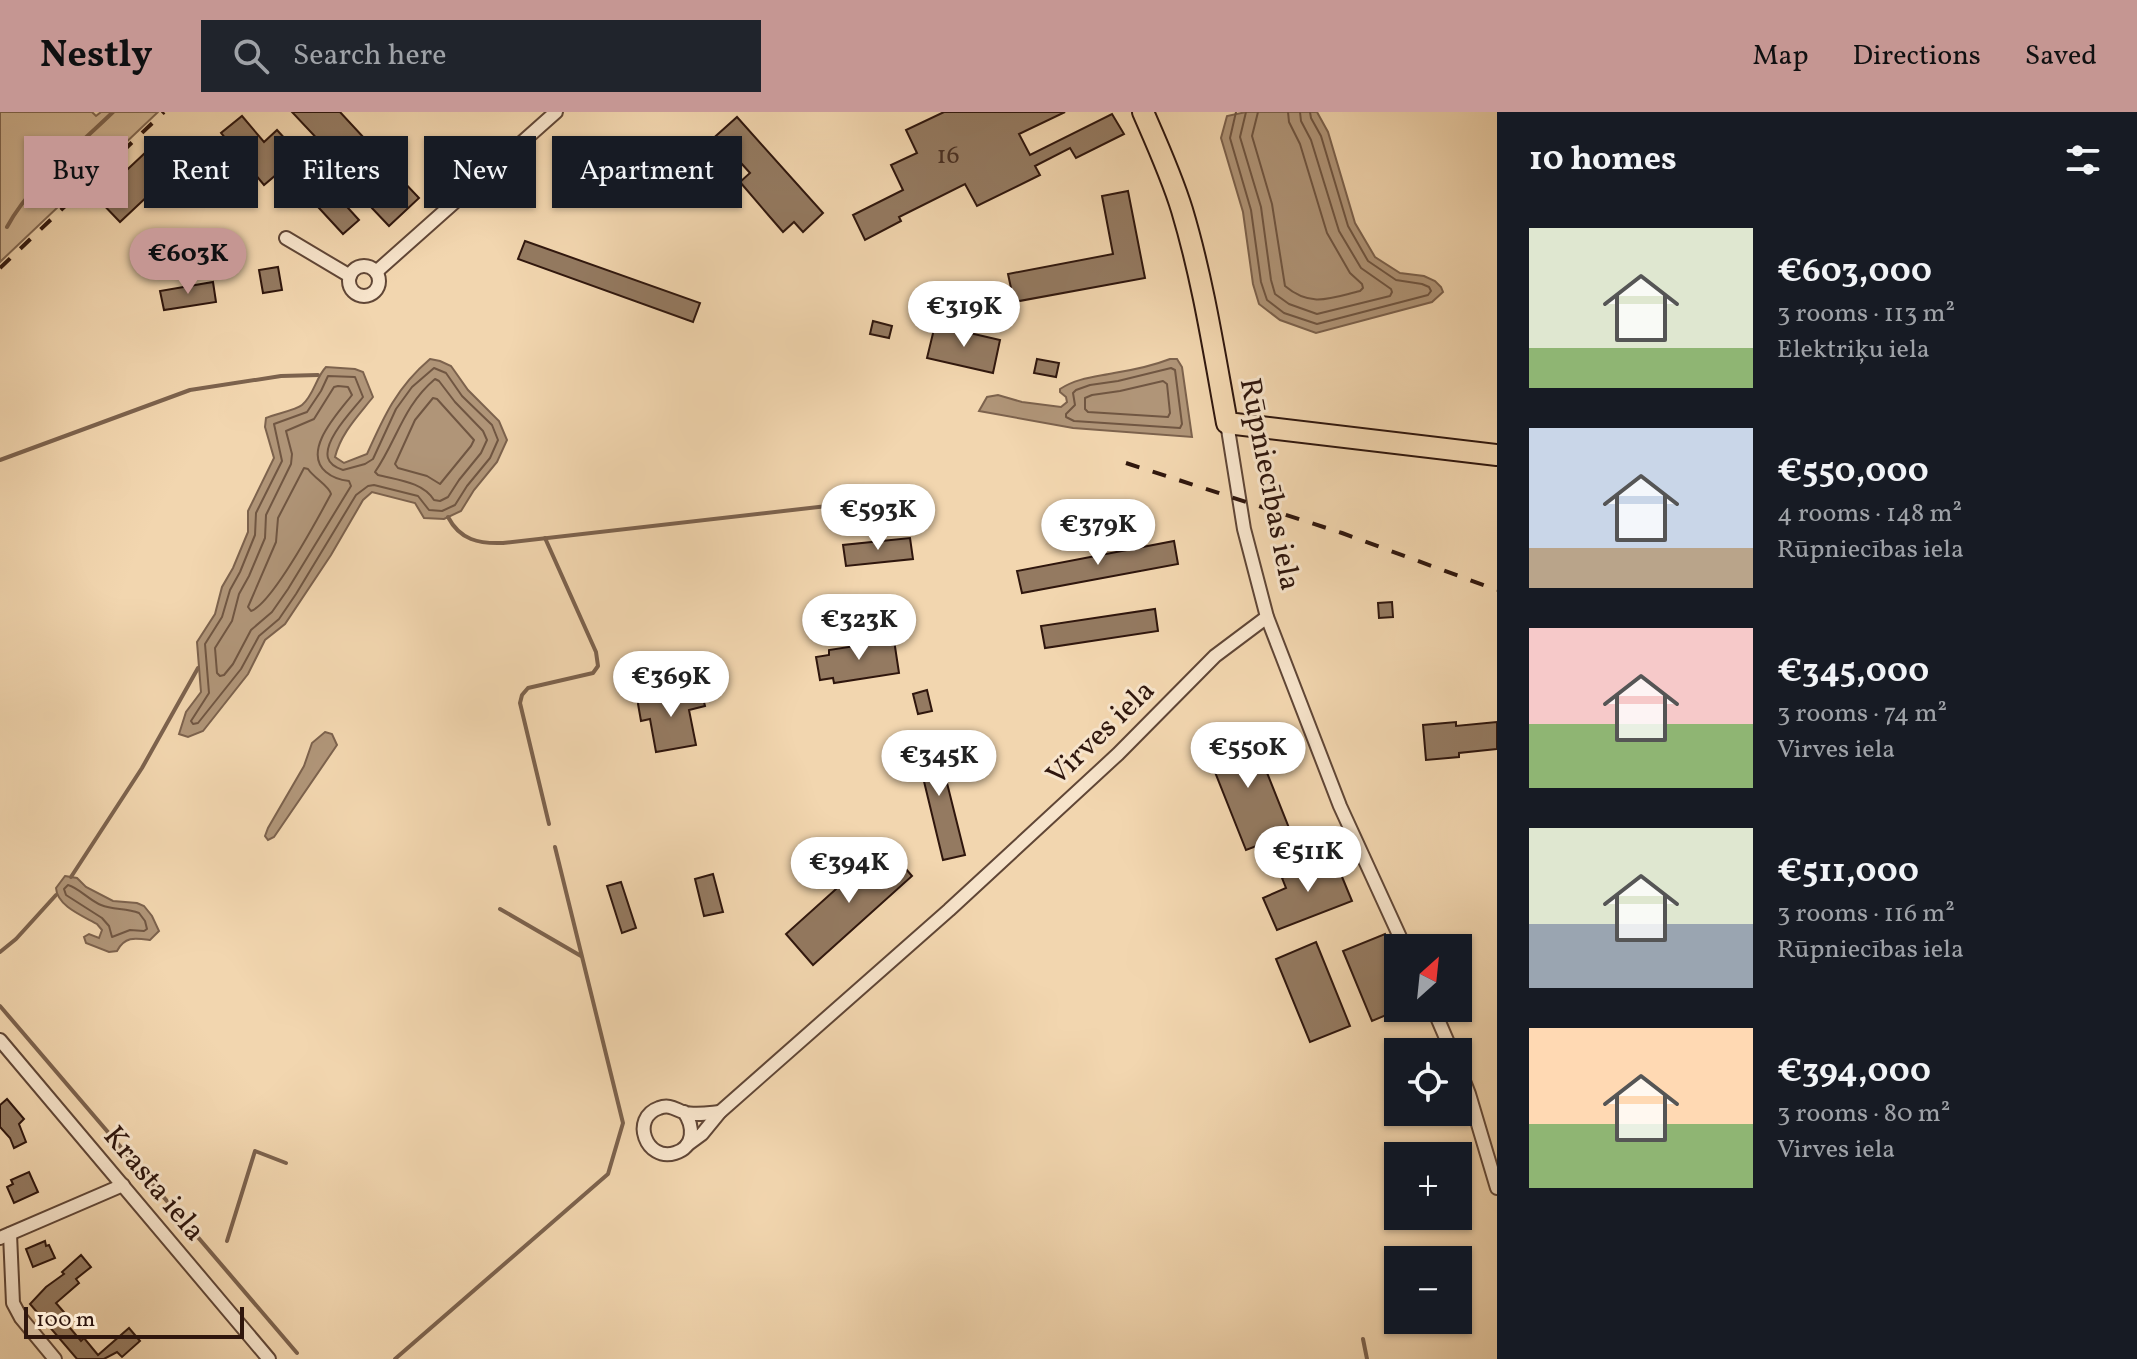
<!DOCTYPE html>
<html lang="en">
<head>
<meta charset="utf-8">
<style>
	:root { --surface:#171b24; --page:#20242c; --text:#f1f3f6; --muted:#9ea1a6; --accent:#c59692 }
	body { margin:0; font-family:Vollkorn,serif; background:var(--page); color:var(--text); height:100vh; display:flex; flex-direction:column; font-size:30px; white-space:nowrap }
	* { box-sizing:border-box; margin:0 }
	p { font-size:26px; color:var(--muted) }
	.icon { flex:none; width:44px; height:44px; fill:none; stroke:currentColor; stroke-width:2; stroke-linecap:round; stroke-linejoin:round }
	.map { position:relative; flex:1; overflow:hidden }
	.panel { display:flex; flex-direction:column; background:var(--surface); width:640px }
	.panel>* { flex:none }
	.banner { position:absolute; left:24px; top:24px; width:760px; height:72px; display:flex; gap:16px }
	.needle { width:52px; rotate:27deg }
	.tools { position:absolute; left:1384px; top:822px; display:grid; gap:16px }
	.tools a { display:grid; place-items:center; width:88px; height:88px; border-radius:0px; background:var(--surface); box-shadow:0 2px 6px #0004; font-size:40px }
	.scale { position:absolute; left:24px; bottom:20px; width:220px; box-sizing:border-box; padding-left:8px; border:4px solid #2f160d; border-top:0; font-size:22px; line-height:28px; white-space:nowrap; color:#2f160d; -webkit-text-stroke:6px #f7e4cb; paint-order:stroke }
	.price { position:absolute; translate:-50% -68px; padding:0 18px; border-radius:28px; background:#fff; color:#222; font-size:26px; line-height:52px; filter:drop-shadow(0 2px 4px #0008) }
	.price::after { content:''; position:absolute; left:50%; top:48px; width:24px; height:18px; margin-left:-12px; background:inherit; clip-path:polygon(0 0,100% 0,50% 100%) }
	.price.active { background:var(--accent); color:#111 }
	ul { padding:0; list-style:none }
	li { display:flex; align-items:center; gap:24px; height:200px; padding:0 32px }
	li span { display:grid; place-items:center; flex:none; width:224px; height:160px; border-radius:0px; color:#555 }
	li>.icon { margin-inline-start:auto }
	span .icon { width:96px; height:96px; fill:#fffc; stroke-width:1 }
	li b { font-size:34px }
	h2 { display:flex; justify-content:space-between; align-items:center; height:96px; padding:0 32px; font-size:34px }
	.chip { padding:0 28px; border-radius:0px; background:var(--surface); box-shadow:0 2px 6px #0004; font-size:28px; line-height:72px }
	.chip.active { background:var(--accent); color:#111 }
	header { display:flex; align-items:center; gap:48px; box-sizing:border-box; height:112px; padding:0 40px; background:var(--accent); color:#111 }
	header strong { font-size:38px }
	nav { display:flex; gap:44px; margin-inline-start:auto; font-size:28px }
	.search { width:560px; height:72px; background:var(--page); display:flex; align-items:center; gap:20px; box-sizing:border-box; padding:0 28px; border-radius:0px; color:var(--muted); font-size:30px }
	main { display:flex; flex:1; min-height:0 }
	.map>svg:first-child { display:block }
</style>
</head>
<body>
<header>
<strong>Nestly</strong>
<div class="search"><svg class="icon" aria-label="search" viewBox="0 0 24 24"><circle cx="10" cy="10" r="6"/><path d="M15 15l6 6"/></svg>Search here</div>
<nav><a>Map</a><a>Directions</a><a>Saved</a></nav>
</header>
<main>
<div class="map">
<svg width="1497" height="1247" viewBox="0 0 1497 1247">
	<rect width="100%" height="100%" fill="#f2d6af"/>
	<filter id="stains"><feTurbulence type="fractalNoise" baseFrequency=".0025" numOctaves="4"/><feColorMatrix values="0 0 0 0 .2 0 0 0 0 .09 0 0 0 0 .02 0 0 0 .5 -.17"/></filter>
	<radialGradient id="worn" r=".72"><stop offset=".6" stop-color="#630" stop-opacity="0"/><stop offset="1" stop-color="#630" stop-opacity=".3"/></radialGradient>
	<polygon fill="#d1b593" stroke="#806650" stroke-width="2" points="0,0 92,0 96,4 101,0 158,0 0,150"/>
	<g fill="#b09578" stroke="#7c624d" stroke-width="2">
		<polygon points="1246,0 1317,0 1328,20 1355,111 1375,145 1400,161 1424,164 1435,169 1441,175 1443,180 1432,190 1316,221 1280,208 1259,192 1253,172 1243,100 1221,26 1227,4"/>
		<path d="M430 247 440 249 451 254 468 278 499 309 507 328 497 350 474 378 461 399 444 407 424 406 415 391 372 380 363 388 331 443 285 512 265 528 248 562 203 619 188 625 179 622 186 600 201 580 197 530 215 502 222 475 233 456 248 420V399L274 346 265 315 266 306C275 302 296 298 302 293 314 283 316 265 326 255L355 257 363 260 373 285C358 304 341 321 335 345L344 351 367 342C384 304 397 275 430 247Z"/>
		<path d="M1170 247H1177L1182 255 1192 325 1073 316 979 299 987 285 998 283 1022 290 1061 295 1067 290 1066 285 1060 280V277C1077 266 1095 265 1114 261 1133 258 1152 254 1170 247Z"/>
		<polygon points="325,620 332,622 337,633 274,725 268,728 265,724 268,716 304,654 312,631"/>
		<path d="M65 764 77 766 86 775 113 789 137 791 144 794 152 804 159 819 150 828C135 826 125 824 117 839L109 840 86 831 84 825 89 822 99 826 102 818 97 812C83 804 57 794 56 776Z"/>
	</g>
	<g fill="none" stroke-linecap="round" stroke-linejoin="round">
		<g stroke="#705642" stroke-width="2">
			<polyline points="1236,0 1230,26 1251,98 1261,170 1267,188 1284,201 1317,212 1428,183 1431,179 1429,175 1422,172 1396,168 1368,149 1348,114 1321,24 1311,6 1310,0"/>
			<polyline points="1246,0 1240,25 1261,95 1271,168 1275,182 1289,192 1317,202 1390,184 1392,180 1391,177 1361,156 1339,119 1311,28 1301,9 1300,0"/>
			<path d="M1258 0 1252 24 1272 92 1285 174C1311 196 1331 186 1360 179L1363 176 1362 172 1350 161 1327 121 1300 32 1289 10 1288 0"/>
			<path d="M434 256 446 261 462 284 492 313 498 328 490 346 467 374 455 393 442 399 429 398 418 384 374 373 368 374 356 383 296 482 279 507 259 524 241 557 198 611 193 612 191 609 209 581 205 532 222 505 230 478 240 460 255 423 256 401 282 349 274 312 307 300 321 279 328 264 355 265 363 285C353 298 323 328 328 346 330 353 337 356 343 358L365 352 373 347 396 297 412 275Z"/>
			<polygon points="1171,256 1175,258 1182,312 1180,316 1074,309 1066,305 1066,302 1075,293 1073,281 1076,278 1090,273 1118,269"/>
			<path d="M435 267 439 269 455 290 483 319 487 328 481 341 459 368 448 385 440 389 434 388C423 370 398 368 378 363L375 360C397 328 403 294 435 267Z"/>
			<polygon points="1163,269 1167,272 1170,301 1168,305 1088,300 1085,297 1085,286 1092,283 1120,279"/>
			<path d="M338 274 348 275 352 283C339 300 301 339 326 360 333 366 340 368 349 369L351 374 288 477 272 500 251 518 233 552 224 563 220 564 217 561 215 536 232 509 239 482 249 464 265 426 266 403 291 352 292 342 286 319 314 307 334 275Z"/>
			<polygon points="433,286 437,287 474,328 471,334 440,372 427,364 398,356 395,352 415,308"/>
			<path d="M304 356 308 357C314 366 329 374 331 382 318 406 273 491 251 499L248 495 276 430 278 406Z"/>
			<path d="M68 773C79 776 89 788 101 793 113 798 126 796 139 801L145 809 147 817 144 819 130 818 112 825 109 814 102 806 66 783 64 777Z"/>
		</g>
		<g stroke="#7c624d" stroke-width="4">
			<path d="M7 115C30 72 78 34 113 0"/>
			<polyline points="0,348 190,278 281,264 318,263"/>
			<path d="M448 405C460 428 479 432 503 431L915 384"/>
			<polyline points="545,426 596,540 598,554 593,561 528,576 522,583 520,591 549,712"/>
			<polyline points="71,765 142,656 198,556"/>
			<polyline points="500,797 581,844"/>
			<polyline points="0,840 16,827 56,783"/>
			<polyline points="0,894 297,1241"/>
			<polyline points="227,1129 255,1039 286,1051"/>
			<polyline points="1363,1227 1367,1247"/>
			<polyline points="395,1247 608,1062 623,1011 555,735"/>
		</g>
	</g>
	<g fill="#947a61" stroke="#2f160d" stroke-width="2">
		<polygon points="292,0 340,0 365,27 340,51"/>
		<polygon points="944,0 1065,0 1019,22 1030,43 1112,2 1124,22 1076,46 1070,36 1035,54 1040,63 977,94 965,72 899,105 901,109 865,128 853,103 903,78 891,53 917,41 906,18"/>
		<polygon points="242,4 264,30 277,18 359,108 343,122 283,57 264,73 221,21"/>
		<polygon points="737,5 823,101 803,120 794,110 783,120 770,105 740,70 750,61 732,41 725,48 717,38 686,65 679,57"/>
		<polygon points="146,40 169,64 120,110 97,86"/>
		<polygon points="400,66 419,86 389,114 370,94"/>
		<polygon points="1128,79 1145,166 1014,190 1008,162 1113,142 1102,84"/>
		<polygon points="525,129 700,191 693,210 518,147"/>
		<polygon points="278,155 282,178 263,181 259,158"/>
		<polygon points="213,170 216,190 164,198 160,179"/>
		<polygon points="873,209 892,214 889,226 870,222"/>
		<polygon points="935,213 1000,228 993,261 927,246"/>
		<polygon points="1037,247 1059,251 1056,265 1034,261"/>
		<polygon points="910,426 913,447 846,454 843,433"/>
		<polygon points="1174,429 1178,452 1022,481 1017,459"/>
		<polygon points="1392,490 1393,505 1379,506 1378,491"/>
		<polygon points="1155,497 1158,519 1045,536 1041,514"/>
		<polygon points="894,528 899,561 834,571 833,566 820,568 816,545 829,543 829,538"/>
		<polygon points="927,578 932,599 918,602 913,582"/>
		<polygon points="702,582 705,594 689,598 696,633 656,640 650,607 641,609 638,592 639,584"/>
		<polygon points="1456,610 1456,614 1497,610 1497,637 1459,641 1459,645 1426,648 1423,613"/>
		<polygon points="1250,618 1291,721 1246,738 1205,635"/>
		<polygon points="935,623 965,743 943,748 914,628"/>
		<polygon points="885,733 912,764 813,853 786,822"/>
		<polygon points="1333,743 1352,789 1277,818 1263,786 1286,776 1282,766"/>
		<polygon points="713,762 723,800 704,804 695,767"/>
		<polygon points="621,770 636,816 622,821 607,774"/>
		<polygon points="1385,822 1398,853 1398,898 1372,909 1343,839"/>
		<polygon points="1316,830 1350,914 1310,930 1276,847"/>
		<polygon points="7,987 24,1007 19,1012 26,1030 14,1036 10,1026 0,1015 0,993"/>
		<polygon points="29,1060 38,1080 14,1091 7,1075 13,1072 11,1068"/>
		<polygon points="45,1129 46,1134 49,1133 55,1146 33,1155 26,1137"/>
		<polygon points="81,1143 91,1155 76,1167 79,1171 56,1191 69,1206 65,1210 81,1229 84,1226 98,1243 129,1216 140,1229 122,1245 117,1240 104,1247 77,1247 30,1192 46,1175 64,1162 62,1160"/>
	</g>
	<g fill="none" stroke-linecap="round" stroke-linejoin="round">
		<defs>
			<g id="minor">
				<polyline points="286,126 350,164"/>
				<circle cx="364" cy="169" r="15"/>
				<polyline points="376,160 556,0"/>
				<polyline points="1227,311 1244,417 1267,505 1340,694 1405,836"/>
				<polyline points="1433,896 1452,940"/>
				<polyline points="0,928 269,1247"/>
				<polyline points="1458,954 1469,982 1497,1076"/>
				<path d="M684 1000C694 1014 695 1035 675 1041 646 1050 630 1006 659 996 669 992 675 997 683 1000 694 1004 709 1001 720 1000"/>
				<polyline points="687,1033 702,1022 720,1000 949,798 1118,642 1215,544 1267,505"/>
				<polyline points="10,1122 13,1191 21,1206 55,1247"/>
				<polyline points="0,1126 123,1073"/>
			</g>
			<path id="primary" d="M1143 0C1157 32 1172 65 1182 98 1203 168 1214 240 1227 311L1497 343"/>
		</defs>
		<use href="#minor" stroke="#604636" stroke-width="16"/>
		<use href="#primary" stroke="#2f160d" stroke-width="24"/>
		<use href="#minor" stroke="#f7e4cb" stroke-width="12"/>
		<use href="#primary" stroke="#f2d6af" stroke-width="20"/>
		<g stroke="#2f160d" stroke-width="4" stroke-dasharray="14 14" stroke-linecap="butt">
			<polyline points="0,156 164,0"/>
			<polyline points="1126,351 1342,421 1497,478"/>
		</g>
	</g>
	<g text-anchor="middle" stroke-width="6" stroke-linejoin="round" paint-order="stroke">
		<g font-size="26" fill="#482f22">
			<text x="948" y="51">16</text>
		</g>
		<g font-size="30" fill="#2f160d" stroke="#f7e4cb">
			<text transform="translate(1271 372) rotate(79)" y="10">Rūpniecības iela</text>
			<text transform="translate(1100 620) rotate(-44)" y="10">Virves iela</text>
			<text transform="translate(155 1071) rotate(50)" y="10">Krasta iela</text>
		</g>
	</g>
	<rect width="100%" height="100%" filter="url(#stains)"/>
	<rect width="100%" height="100%" fill="url(#worn)"/>
</svg>
<div class="tools">
<a><svg class="needle" viewBox="-14 -14 28 28"><path d="M0-13l5 13h-10z" fill="#e53935"/><path d="M0 13l5-13h-10z" fill="#9ea1a6"/></svg></a>
<a><svg class="icon" aria-label="locate" viewBox="0 0 24 24"><circle cx="12" cy="12" r="6"/><path d="M12 2v4M12 18v4M2 12h4M18 12h4"/></svg></a>
<a>+</a>
<a>−</a>
</div>
<div class="scale">100 m</div>
<b class="price active" style="left:188px;top:184px">€603K</b>
<b class="price" style="left:964px;top:237px">€319K</b>
<b class="price" style="left:878px;top:440px">€593K</b>
<b class="price" style="left:1098px;top:455px">€379K</b>
<b class="price" style="left:859px;top:550px">€323K</b>
<b class="price" style="left:671px;top:607px">€369K</b>
<b class="price" style="left:1248px;top:678px">€550K</b>
<b class="price" style="left:939px;top:686px">€345K</b>
<b class="price" style="left:1308px;top:782px">€511K</b>
<b class="price" style="left:849px;top:793px">€394K</b>
<div class="banner">
<a class="chip active">Buy</a>
<a class="chip">Rent</a>
<a class="chip">Filters</a>
<a class="chip">New</a>
<a class="chip">Apartment</a>
</div>
</div>
<section class="panel">
<h2>10 homes<svg class="icon" aria-label="filters" viewBox="0 0 24 24"><path d="M4 7h16M4 17h16"/><circle cx="9" cy="7" r="2"/><circle cx="15" cy="17" r="2"/></svg></h2>
<ul>
<li><span style="background:linear-gradient(#dfe7d0 75%,#8fb573 0)"><svg class="icon" aria-label="home" viewBox="0 0 24 24"><path d="M3 11l9-7 9 7M6 9v11h12V9"/></svg></span><div><b>€603,000</b><p>3 rooms · 113 m²</p><p>Elektriķu iela</p></div></li>
<li><span style="background:linear-gradient(#c9d6e8 75%,#b9a48a 0)"><svg class="icon" aria-label="home" viewBox="0 0 24 24"><path d="M3 11l9-7 9 7M6 9v11h12V9"/></svg></span><div><b>€550,000</b><p>4 rooms · 148 m²</p><p>Rūpniecības iela</p></div></li>
<li><span style="background:linear-gradient(#f6c9c9 60%,#8fb573 0)"><svg class="icon" aria-label="home" viewBox="0 0 24 24"><path d="M3 11l9-7 9 7M6 9v11h12V9"/></svg></span><div><b>€345,000</b><p>3 rooms · 74 m²</p><p>Virves iela</p></div></li>
<li><span style="background:linear-gradient(#dfe7d0 60%,#9aa5b1 0)"><svg class="icon" aria-label="home" viewBox="0 0 24 24"><path d="M3 11l9-7 9 7M6 9v11h12V9"/></svg></span><div><b>€511,000</b><p>3 rooms · 116 m²</p><p>Rūpniecības iela</p></div></li>
<li><span style="background:linear-gradient(#ffd9b3 60%,#8fb573 0)"><svg class="icon" aria-label="home" viewBox="0 0 24 24"><path d="M3 11l9-7 9 7M6 9v11h12V9"/></svg></span><div><b>€394,000</b><p>3 rooms · 80 m²</p><p>Virves iela</p></div></li>
</ul>
</section>
</main>
</body>
</html>
